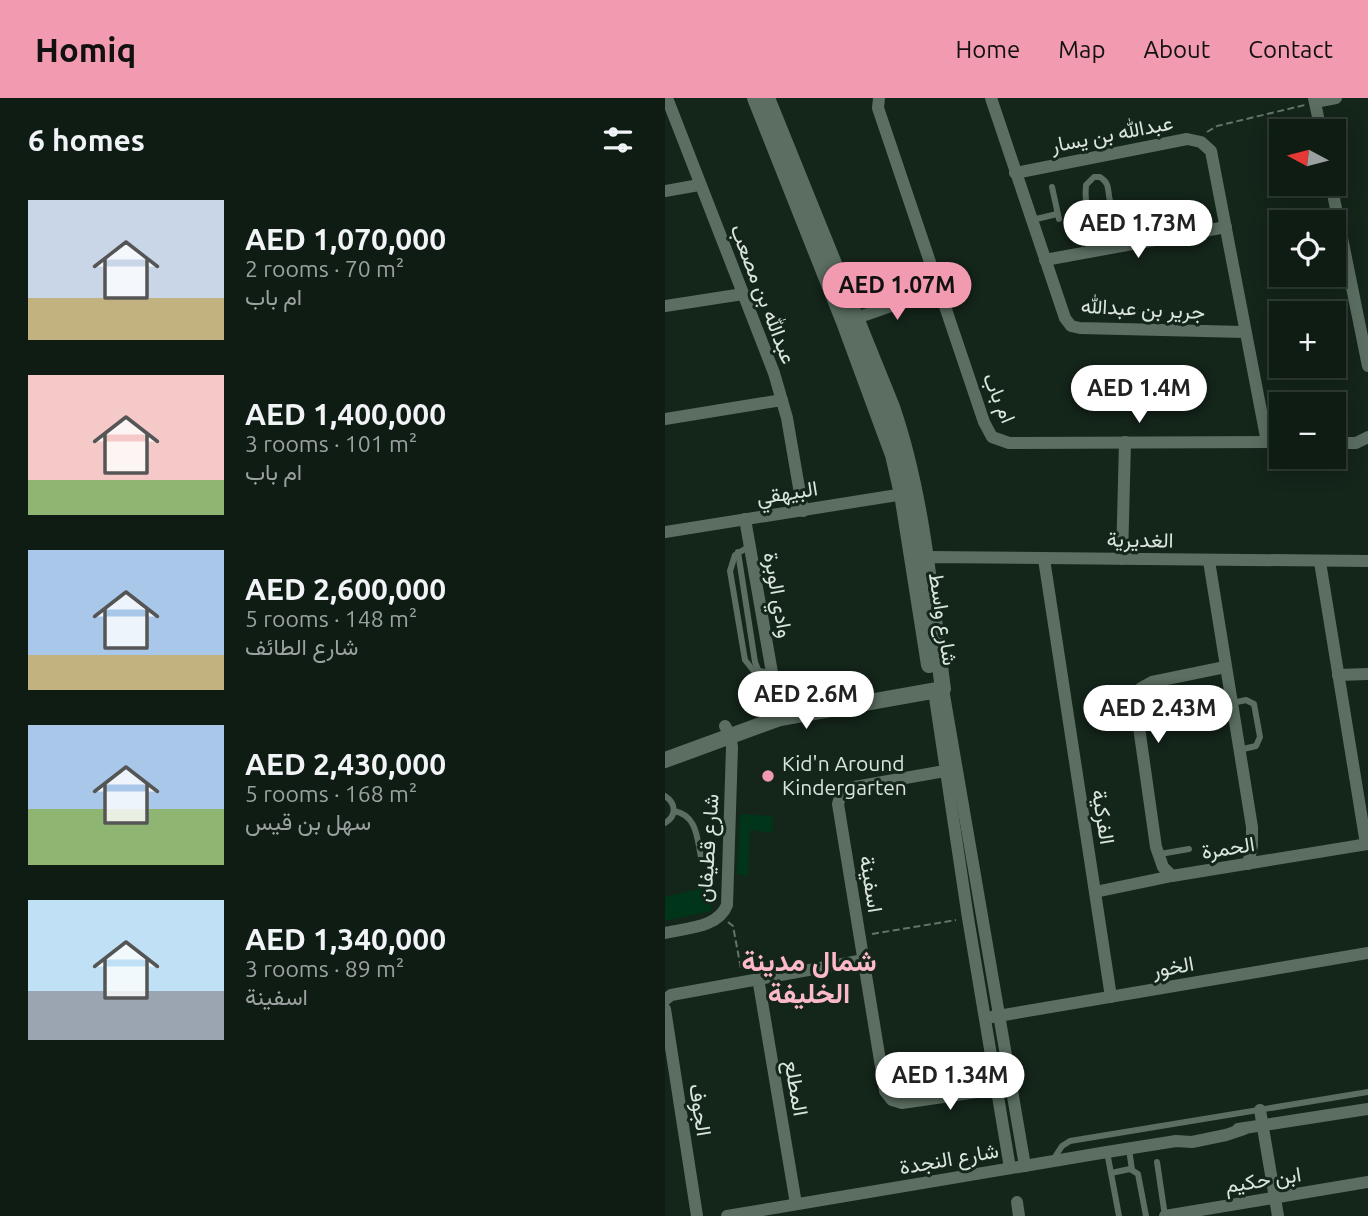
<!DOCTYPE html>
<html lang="en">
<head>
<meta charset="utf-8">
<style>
	:root { --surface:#0f1c14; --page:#18251d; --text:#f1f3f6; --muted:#9ba1a0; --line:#2f3a34; --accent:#f29aaf }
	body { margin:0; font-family:Ubuntu,Vazirmatn,sans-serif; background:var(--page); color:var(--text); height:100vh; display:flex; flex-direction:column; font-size:26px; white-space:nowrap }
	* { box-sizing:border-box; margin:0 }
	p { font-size:23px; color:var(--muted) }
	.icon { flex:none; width:38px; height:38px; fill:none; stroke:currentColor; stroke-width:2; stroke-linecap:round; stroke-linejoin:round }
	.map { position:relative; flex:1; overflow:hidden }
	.details { display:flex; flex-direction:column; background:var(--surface); width:665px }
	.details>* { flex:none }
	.needle { width:46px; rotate:277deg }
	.tools { position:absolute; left:604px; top:21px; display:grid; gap:14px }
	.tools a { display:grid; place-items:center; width:77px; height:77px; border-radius:0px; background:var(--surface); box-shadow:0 4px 18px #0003,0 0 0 2px var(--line); font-size:35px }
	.price { position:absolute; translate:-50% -60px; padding:0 16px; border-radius:24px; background:#fff; color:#222; font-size:23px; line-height:46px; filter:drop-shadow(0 2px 4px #0008) }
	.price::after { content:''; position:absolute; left:50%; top:42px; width:21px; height:16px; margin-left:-10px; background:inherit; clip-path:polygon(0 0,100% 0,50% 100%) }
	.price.selected { background:var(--accent); color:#111 }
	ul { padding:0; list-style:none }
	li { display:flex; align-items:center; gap:21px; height:175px; padding:0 28px }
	li span { display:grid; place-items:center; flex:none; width:196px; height:140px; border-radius:0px; color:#555 }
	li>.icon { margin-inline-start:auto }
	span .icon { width:84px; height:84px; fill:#fffc; stroke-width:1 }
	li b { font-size:30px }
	h2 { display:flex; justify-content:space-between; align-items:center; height:84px; padding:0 28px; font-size:30px }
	header { display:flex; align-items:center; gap:42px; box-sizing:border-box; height:98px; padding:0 35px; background:var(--accent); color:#111 }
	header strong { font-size:33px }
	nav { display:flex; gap:38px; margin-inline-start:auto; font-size:24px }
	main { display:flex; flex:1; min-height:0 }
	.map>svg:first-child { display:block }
</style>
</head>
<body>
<header>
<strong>Homiq</strong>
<nav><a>Home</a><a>Map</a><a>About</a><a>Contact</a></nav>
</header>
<main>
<section class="details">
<h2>6 homes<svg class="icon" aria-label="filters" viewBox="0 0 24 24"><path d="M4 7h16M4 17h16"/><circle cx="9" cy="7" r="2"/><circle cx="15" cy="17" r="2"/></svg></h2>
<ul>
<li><span style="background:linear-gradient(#c9d6e8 70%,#c2b280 0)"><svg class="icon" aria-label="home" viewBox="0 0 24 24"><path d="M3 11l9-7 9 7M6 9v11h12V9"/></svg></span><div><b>AED 1,070,000</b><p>2 rooms · 70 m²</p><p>ام باب</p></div></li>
<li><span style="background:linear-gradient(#f6c9c9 75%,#8fb573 0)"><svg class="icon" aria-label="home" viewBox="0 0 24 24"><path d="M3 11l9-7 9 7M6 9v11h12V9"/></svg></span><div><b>AED 1,400,000</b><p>3 rooms · 101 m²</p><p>ام باب</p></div></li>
<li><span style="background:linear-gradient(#a9c7e8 75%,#c2b280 0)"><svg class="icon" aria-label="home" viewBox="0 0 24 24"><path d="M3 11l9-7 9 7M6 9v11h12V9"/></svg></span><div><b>AED 2,600,000</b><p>5 rooms · 148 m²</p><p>شارع الطائف</p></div></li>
<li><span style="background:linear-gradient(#a9c7e8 60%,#8fb573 0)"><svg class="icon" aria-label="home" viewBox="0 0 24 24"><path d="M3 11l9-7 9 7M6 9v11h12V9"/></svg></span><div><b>AED 2,430,000</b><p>5 rooms · 168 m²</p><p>سهل بن قيس</p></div></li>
<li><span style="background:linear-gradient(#bfe0f5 65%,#9aa5b1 0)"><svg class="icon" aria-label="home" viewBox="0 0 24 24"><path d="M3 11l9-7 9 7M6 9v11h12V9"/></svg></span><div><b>AED 1,340,000</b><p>3 rooms · 89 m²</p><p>اسفينة</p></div></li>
</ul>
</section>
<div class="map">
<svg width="703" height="1118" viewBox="0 0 703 1118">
	<rect width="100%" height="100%" fill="#14251a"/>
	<g fill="#003519">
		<polygon points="75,716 108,718 107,735 85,732 83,778 72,776"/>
		<polygon points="43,789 47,813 0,823 0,799"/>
	</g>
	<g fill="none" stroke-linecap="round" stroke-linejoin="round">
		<g stroke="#657369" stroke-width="2" stroke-dasharray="7 3.5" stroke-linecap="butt">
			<polyline points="542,34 552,28 640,7"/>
			<polyline points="63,824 68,828 76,871"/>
			<polyline points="207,836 291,822"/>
		</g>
		<g stroke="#5b6e61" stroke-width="6">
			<path d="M429 79H435C443 84 443 89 444 98 445 104 449 114 446 120 442 129 428 129 424 120 421 111 420 96 421 87Z"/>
			<polyline points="387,89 394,121"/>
			<polyline points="367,122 392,116"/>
			<polyline points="85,448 70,457 65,473 80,562 88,572 107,575"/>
			<polyline points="73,454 90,564 94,574"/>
			<polyline points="567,605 581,602 589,606 595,639 591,648 574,652"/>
			<path d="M0 698C11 705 12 718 0 725"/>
			<path d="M9 713C32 717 32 740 36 759"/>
			<polyline points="495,756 524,751"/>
			<polyline points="464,1051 467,1072"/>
			<polyline points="442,1054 454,1118"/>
			<polyline points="388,1062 397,1048 405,1043 703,994"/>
			<polyline points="492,1064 500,1118"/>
			<polyline points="446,1075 465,1071 473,1076 481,1118"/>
		</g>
		<g stroke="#5b6e61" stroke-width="12">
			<polyline points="2,0 109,275 122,320 138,413"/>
			<polyline points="214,0 213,10 319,324 327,339 344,345 616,344"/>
			<polyline points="326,0 400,220 406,228 415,230 580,234"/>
			<polyline points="649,0 656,33"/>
			<polyline points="650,4 671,0"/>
			<polyline points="350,75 522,41 536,44 546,53 602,344"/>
			<polyline points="666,86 703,268"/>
			<polyline points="0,93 34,87"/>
			<polyline points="380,162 561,129"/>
			<polyline points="0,208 78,196"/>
			<polyline points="183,223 274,191"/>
			<polyline points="0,321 117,302"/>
			<polyline points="668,345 691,345 703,339"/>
			<polyline points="80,421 115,620"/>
			<polyline points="0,434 245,395"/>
			<polyline points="252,461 261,459 703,463"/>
			<polyline points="379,461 446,899"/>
			<polyline points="457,461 460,344"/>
			<polyline points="544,463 587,729 587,748 583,766"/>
			<polyline points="655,464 701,746"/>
			<polyline points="673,577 703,576"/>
			<polyline points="278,591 360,1068"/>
			<polyline points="269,593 303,820 345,1070"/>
			<polyline points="291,671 184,690 176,696 173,706 220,993 227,1002 237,1005 346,989"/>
			<polyline points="507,778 498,769 491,749 470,601 476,590 487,584 560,569"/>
			<polyline points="430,794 507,778 703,746"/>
			<path d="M0 835C21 830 53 830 62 807L67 649 65 637 60 628"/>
			<polyline points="93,880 131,1106"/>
			<polyline points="0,902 6,897 199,862"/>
			<polyline points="0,911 32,1118"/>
			<polyline points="327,919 703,855"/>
			<polyline points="595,1012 613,1118"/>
			<polyline points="573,1031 703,1011"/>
			<polyline points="352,1104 354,1118"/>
			<polyline points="62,1118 442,1054 511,1043 527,1044 561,1037 579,1031"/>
			<polyline points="500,1118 703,1084"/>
		</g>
		<g stroke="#5b6e61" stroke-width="16">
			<polyline points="90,0 179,224 228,357 237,396 264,567"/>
			<path d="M0 662 115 620 278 591C265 497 258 399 227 309L102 0"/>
		</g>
	</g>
	<circle fill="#f29aaf" stroke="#14251a" stroke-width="2.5" cx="103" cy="678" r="7"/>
	<g text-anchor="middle" stroke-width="6" stroke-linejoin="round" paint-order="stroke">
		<g font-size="21" fill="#dae5dd" stroke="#14251a">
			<text transform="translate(447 36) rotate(-11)" y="7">عبدالله بن يسار</text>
			<text transform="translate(98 196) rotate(69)" y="7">عبدالله بن مصعب</text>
			<text transform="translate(478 211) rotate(3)" y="7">جرير بن عبدالله</text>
			<text transform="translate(334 300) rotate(67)" y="7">ام باب</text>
			<text transform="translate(122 395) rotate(-9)" y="7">البيهقي</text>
			<text transform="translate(475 442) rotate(1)" y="7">الغديرية</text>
			<text transform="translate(113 497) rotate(80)" y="7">وادي الوبرة</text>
			<text transform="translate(278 521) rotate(81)" y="7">شارع واسط</text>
			<text transform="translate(438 719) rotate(81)" y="7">الفركية</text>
			<text transform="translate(43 750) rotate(-86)" y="7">شارع قطيفان</text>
			<text transform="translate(563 750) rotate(-9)" y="7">الحمرة</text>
			<text transform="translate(206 786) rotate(81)" y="7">اسفينة</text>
			<text transform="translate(508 869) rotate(-10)" y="7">الخور</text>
			<text transform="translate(131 990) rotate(80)" y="7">المطلع</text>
			<text transform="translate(35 1012) rotate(81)" y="7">الجوف</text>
			<text transform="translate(284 1061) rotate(-10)" y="7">شارع النجدة</text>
			<text transform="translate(598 1082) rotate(-9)" y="7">ابن حكيم</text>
		</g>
		<g font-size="21" fill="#dae5dd" stroke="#14251a" text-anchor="start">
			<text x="117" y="673">Kid'n Around<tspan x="117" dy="24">Kindergarten</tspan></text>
		</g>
		<g font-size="28" font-weight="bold" fill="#fcb9c8" stroke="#14251a">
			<text x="144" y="873">شمال مدينة<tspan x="144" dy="32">الخليفة</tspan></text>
		</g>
	</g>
</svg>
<div class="tools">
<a><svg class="needle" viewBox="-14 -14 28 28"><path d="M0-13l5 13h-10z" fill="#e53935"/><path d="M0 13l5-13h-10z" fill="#9ba1a0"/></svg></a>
<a><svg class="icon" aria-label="locate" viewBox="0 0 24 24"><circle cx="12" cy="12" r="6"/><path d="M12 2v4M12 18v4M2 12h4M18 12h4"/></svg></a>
<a>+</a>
<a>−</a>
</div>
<b class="price" style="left:473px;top:162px">AED 1.73M</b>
<b class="price selected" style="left:232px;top:224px">AED 1.07M</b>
<b class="price" style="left:474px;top:327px">AED 1.4M</b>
<b class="price" style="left:141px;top:633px">AED 2.6M</b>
<b class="price" style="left:493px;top:647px">AED 2.43M</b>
<b class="price" style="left:285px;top:1014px">AED 1.34M</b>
</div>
</main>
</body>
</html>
